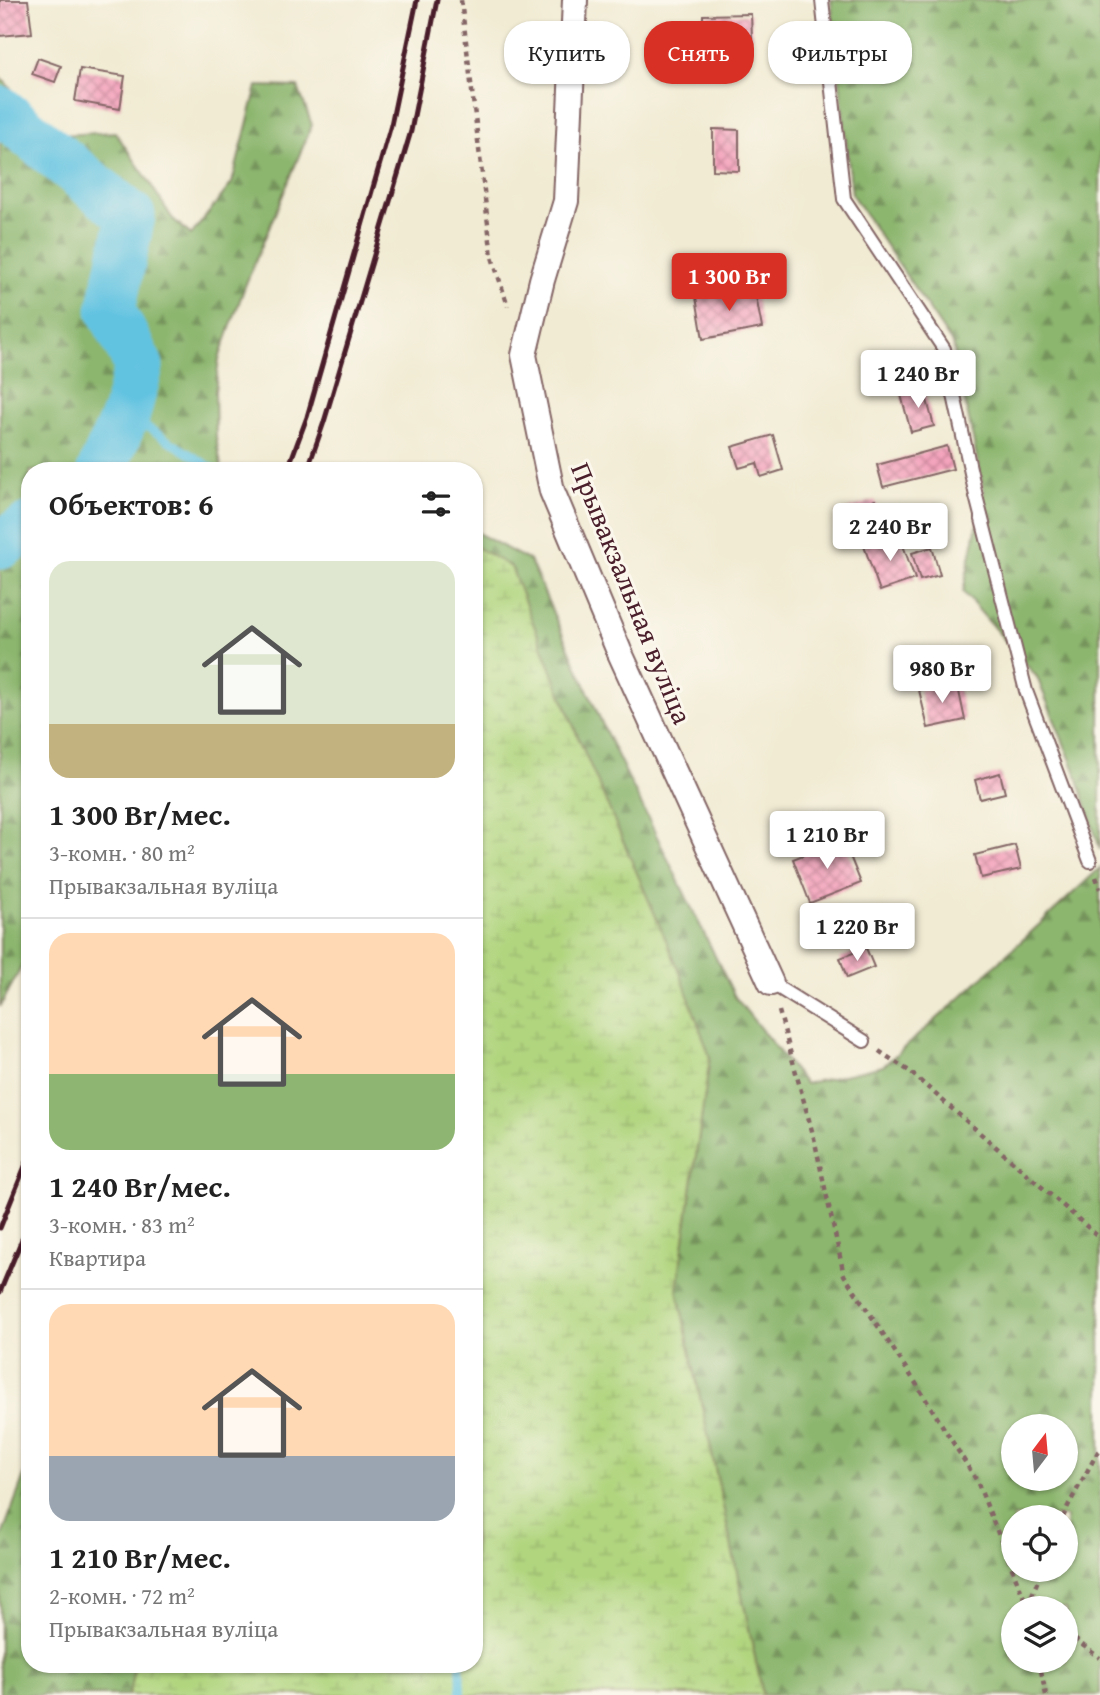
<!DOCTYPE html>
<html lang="ru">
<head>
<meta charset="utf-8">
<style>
	:root { --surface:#fff; --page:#f2f2f2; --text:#222; --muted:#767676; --line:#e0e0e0; --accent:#d93025 }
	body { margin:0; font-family:"Gentium Book Plus",serif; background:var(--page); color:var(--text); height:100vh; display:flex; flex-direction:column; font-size:26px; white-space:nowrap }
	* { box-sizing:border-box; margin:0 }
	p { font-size:23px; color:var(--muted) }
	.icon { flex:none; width:38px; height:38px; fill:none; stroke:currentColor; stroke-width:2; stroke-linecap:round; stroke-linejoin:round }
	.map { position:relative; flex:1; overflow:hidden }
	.drawer { position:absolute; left:21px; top:462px; width:462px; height:1211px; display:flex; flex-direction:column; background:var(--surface); border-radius:28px; box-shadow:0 2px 5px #0004 }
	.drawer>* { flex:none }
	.hud { position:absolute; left:504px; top:21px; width:490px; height:63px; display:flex; gap:14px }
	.needle { width:46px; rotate:16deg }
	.buttons { position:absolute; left:1001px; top:1414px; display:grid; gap:14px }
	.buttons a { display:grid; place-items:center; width:77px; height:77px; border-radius:50%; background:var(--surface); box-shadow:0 2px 5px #0004; font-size:35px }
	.price { position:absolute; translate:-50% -60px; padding:0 16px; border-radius:7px; background:#fff; color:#222; font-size:23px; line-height:46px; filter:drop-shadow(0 2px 4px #0008) }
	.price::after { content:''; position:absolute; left:50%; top:42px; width:21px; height:16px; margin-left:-10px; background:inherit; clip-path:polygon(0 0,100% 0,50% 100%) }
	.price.selected { background:var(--accent); color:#fff }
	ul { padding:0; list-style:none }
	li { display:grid; align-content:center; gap:14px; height:371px; padding:0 28px }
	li+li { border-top:2px solid var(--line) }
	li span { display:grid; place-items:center; height:217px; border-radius:21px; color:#555 }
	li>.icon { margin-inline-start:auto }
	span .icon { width:126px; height:126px; fill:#fffc; stroke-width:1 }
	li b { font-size:30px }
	h2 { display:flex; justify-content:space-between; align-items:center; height:84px; padding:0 28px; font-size:30px }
	.pill { padding:0 24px; border-radius:28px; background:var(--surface); box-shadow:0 2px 5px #0004; font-size:24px; line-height:63px }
	.pill.selected { background:var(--accent); color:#fff }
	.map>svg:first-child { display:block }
</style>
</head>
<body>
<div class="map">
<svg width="1100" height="1695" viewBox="0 0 1100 1695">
	<defs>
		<pattern id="forest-firs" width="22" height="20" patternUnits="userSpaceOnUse" patternTransform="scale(1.75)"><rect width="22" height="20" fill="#8cb66e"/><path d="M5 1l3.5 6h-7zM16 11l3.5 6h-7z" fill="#74935b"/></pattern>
		<pattern id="wetland-marsh" width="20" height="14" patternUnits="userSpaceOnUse" patternTransform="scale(1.75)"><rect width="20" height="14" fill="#b1d57f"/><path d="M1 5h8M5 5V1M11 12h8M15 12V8" fill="none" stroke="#9ab66e"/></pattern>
		<pattern id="building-cross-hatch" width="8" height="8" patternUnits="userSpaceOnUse" patternTransform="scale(1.75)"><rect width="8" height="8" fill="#f4a4bd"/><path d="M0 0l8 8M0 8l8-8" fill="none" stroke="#c8859a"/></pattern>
	</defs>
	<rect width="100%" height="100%" fill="#fbf7ec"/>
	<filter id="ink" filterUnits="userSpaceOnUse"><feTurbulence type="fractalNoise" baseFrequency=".0143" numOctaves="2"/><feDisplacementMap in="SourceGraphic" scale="14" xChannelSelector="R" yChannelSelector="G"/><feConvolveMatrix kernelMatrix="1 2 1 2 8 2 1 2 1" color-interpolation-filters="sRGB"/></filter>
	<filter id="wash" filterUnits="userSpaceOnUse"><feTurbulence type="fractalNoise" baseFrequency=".00686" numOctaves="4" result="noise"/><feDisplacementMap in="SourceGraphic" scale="28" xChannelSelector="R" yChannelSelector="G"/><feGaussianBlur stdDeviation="1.57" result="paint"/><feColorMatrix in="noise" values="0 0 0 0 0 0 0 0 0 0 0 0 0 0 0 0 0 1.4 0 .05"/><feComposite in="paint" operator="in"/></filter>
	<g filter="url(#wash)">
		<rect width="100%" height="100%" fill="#f1ebd3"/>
		<g fill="url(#forest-firs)" stroke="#6b6a4c" stroke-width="2" fill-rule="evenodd">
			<polygon points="831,0 1100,0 1100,850 1076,773 1037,677 963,592 984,491 953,345 852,195"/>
			<polygon points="0,77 14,92 62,135 115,132 148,180 172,218 191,235 232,183 257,86 298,87 312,125 245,286 219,359 215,392 216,438 222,471 30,471 30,951 0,1007"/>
			<path d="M474 531 530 561 606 732 735 997 805 1084 883 1066 947 1010 1100 868V1695H763L677 1289 710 1057 578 737 511 568 474 546ZM1013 1426H1066V1479H1013ZM1013 1517H1066V1570H1013ZM1013 1608H1066V1661H1013Z"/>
			<polygon points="30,1460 30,1664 135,1664 129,1695 0,1695 0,1541"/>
		</g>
		<polygon fill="url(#wetland-marsh)" stroke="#7e7a55" stroke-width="2" points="474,546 511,567 578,737 679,970 710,1057 677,1289 763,1695 129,1695 135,1664 474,1664"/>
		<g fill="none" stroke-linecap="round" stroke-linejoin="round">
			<g stroke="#62c3e1" stroke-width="8">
				<polyline points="126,414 217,471"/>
				<polyline points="460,1664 461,1695"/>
			</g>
			<g stroke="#62c3e1" stroke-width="49">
				<polyline points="0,110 131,216 111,310 139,366 126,414 101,471"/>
				<polyline points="0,545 30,526"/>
			</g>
		</g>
		<g id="blocks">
			<g fill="url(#building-cross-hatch)">
				<polygon points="0,0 28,0 32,33 0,36"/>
				<polygon points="751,14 752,37 703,38 703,15"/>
				<polygon points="38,58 61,66 55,82 32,74"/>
				<polygon points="80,69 125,76 120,109 75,101"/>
				<polygon points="713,129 739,130 739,171 713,170"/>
				<polygon points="754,286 762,328 703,339 696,297"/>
				<polygon points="924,389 934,426 911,432 901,395"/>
				<polygon points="773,435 783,470 761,477 757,463 739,468 732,447"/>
				<polygon points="947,446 953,469 883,487 877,465"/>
				<polygon points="875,500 886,530 847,543 836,513"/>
				<polygon points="899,534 915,579 880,591 864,546"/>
				<polygon points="932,547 940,575 920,580 912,553"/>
				<polygon points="957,682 965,720 928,728 919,690"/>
				<polygon points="1000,773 1005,793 980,799 975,780"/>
				<polygon points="843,839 861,883 810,903 793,859"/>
				<polygon points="1015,845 1021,869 981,878 975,855"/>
				<polygon points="866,948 874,967 847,978 840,958"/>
			</g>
		</g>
	</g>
	<g filter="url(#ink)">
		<use href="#blocks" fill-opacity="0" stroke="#846666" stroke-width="2"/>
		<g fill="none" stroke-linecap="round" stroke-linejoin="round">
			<defs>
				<g id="lane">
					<polyline points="822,0 844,199 944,349 976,496 1026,691 1090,861"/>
					<polyline points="771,983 864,1041"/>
				</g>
				<polyline id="street" points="575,0 566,201 542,280 524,355 552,491 619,651 771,983"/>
			</defs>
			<use href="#lane" stroke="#846666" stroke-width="16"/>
			<use href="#street" stroke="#846666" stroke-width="28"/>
			<g stroke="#846666" stroke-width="4.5" stroke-dasharray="5 5" stroke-linecap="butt">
				<polyline points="461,0 492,257 508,306"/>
				<polyline points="1096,877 1100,889"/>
				<polyline points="779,1011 814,1138 844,1275 915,1382 977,1481 1028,1608"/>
				<polyline points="879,1051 909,1071 1100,1238"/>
				<polyline points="1063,1517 1068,1506 1100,1448"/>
				<polyline points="1028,1605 1042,1570"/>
				<polyline points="1066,1633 1100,1658"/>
				<polyline points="1039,1661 1046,1695"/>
			</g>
			<use href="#lane" stroke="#fff" stroke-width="12"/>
			<use href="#street" stroke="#fff" stroke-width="24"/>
			<g stroke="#4a1f2b" stroke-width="5">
				<polyline points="287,471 307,417 391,125 417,0"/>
				<polyline points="307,471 324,422 411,131 437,0"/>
				<polyline points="0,1228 30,1154"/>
				<polyline points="0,1292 30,1220"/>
			</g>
		</g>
	</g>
	<g text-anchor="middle" stroke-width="6" stroke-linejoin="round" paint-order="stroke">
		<g font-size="28" fill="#4a1f2b" stroke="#fbf7ec">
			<text transform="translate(632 593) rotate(68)" y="10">Прывакзальная вуліца</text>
		</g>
	</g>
</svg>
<div class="buttons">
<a><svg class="needle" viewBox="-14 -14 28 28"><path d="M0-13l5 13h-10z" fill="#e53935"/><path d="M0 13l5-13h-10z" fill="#767676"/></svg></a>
<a><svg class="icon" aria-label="locate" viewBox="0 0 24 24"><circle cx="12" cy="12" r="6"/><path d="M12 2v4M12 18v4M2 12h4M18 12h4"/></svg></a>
<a><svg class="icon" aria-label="layers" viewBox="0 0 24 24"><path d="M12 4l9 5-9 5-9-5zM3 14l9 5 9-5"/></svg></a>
</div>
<b class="price selected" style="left:729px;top:313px">1 300 Br</b>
<b class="price" style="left:918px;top:410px">1 240 Br</b>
<b class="price" style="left:890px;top:563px">2 240 Br</b>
<b class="price" style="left:942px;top:705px">980 Br</b>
<b class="price" style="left:827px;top:871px">1 210 Br</b>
<b class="price" style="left:857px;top:963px">1 220 Br</b>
<div class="hud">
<a class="pill">Купить</a>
<a class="pill selected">Снять</a>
<a class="pill">Фильтры</a>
</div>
<section class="drawer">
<h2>Объектов: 6<svg class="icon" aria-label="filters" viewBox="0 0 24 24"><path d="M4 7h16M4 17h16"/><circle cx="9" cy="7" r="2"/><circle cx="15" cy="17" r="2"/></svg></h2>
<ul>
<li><span style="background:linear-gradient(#dfe7d0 75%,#c2b280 0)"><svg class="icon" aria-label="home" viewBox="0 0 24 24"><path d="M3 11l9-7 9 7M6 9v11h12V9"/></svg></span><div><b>1 300 Br/мес.</b><p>3-комн. · 80 m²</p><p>Прывакзальная вуліца</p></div></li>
<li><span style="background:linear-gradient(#ffd9b3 65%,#8fb573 0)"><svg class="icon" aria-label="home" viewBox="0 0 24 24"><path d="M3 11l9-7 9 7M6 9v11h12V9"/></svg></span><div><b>1 240 Br/мес.</b><p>3-комн. · 83 m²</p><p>Квартира</p></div></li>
<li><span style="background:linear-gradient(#ffd9b3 70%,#9aa5b1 0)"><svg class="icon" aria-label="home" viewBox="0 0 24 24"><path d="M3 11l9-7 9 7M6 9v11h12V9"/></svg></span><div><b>1 210 Br/мес.</b><p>2-комн. · 72 m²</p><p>Прывакзальная вуліца</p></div></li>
</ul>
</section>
</div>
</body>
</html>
